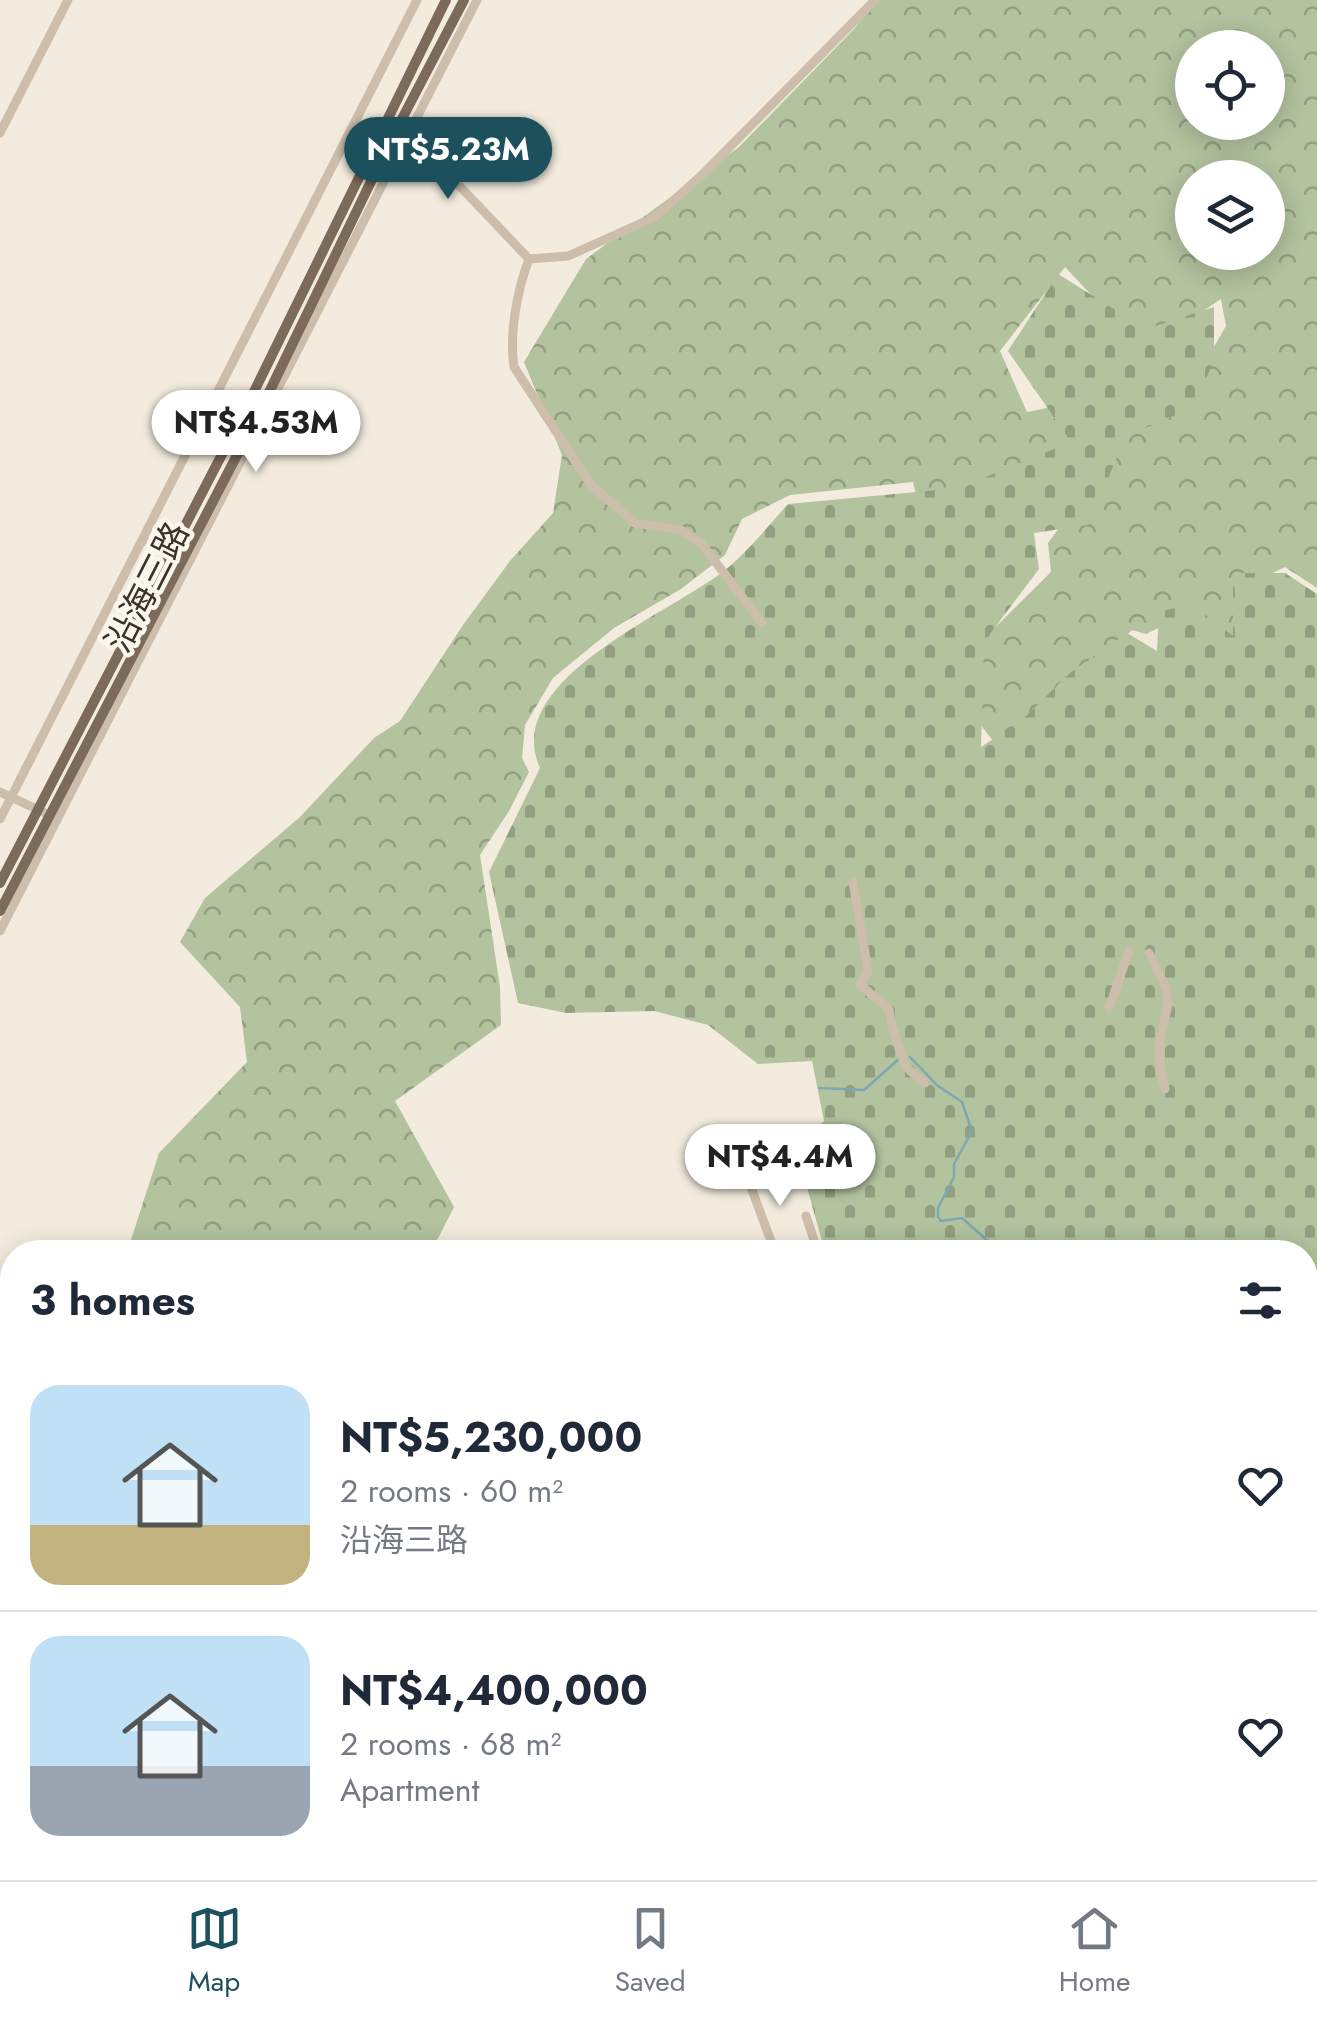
<!DOCTYPE html>
<html lang="en">
<head>
<meta charset="utf-8">
<style>
	:root { --surface:#fff; --page:#f6f6f7; --text:#1f2937; --muted:#747a83; --line:#e0e1e3; --accent:#1d505d }
	body { margin:0; font-family:Jost,"Noto Sans TC",sans-serif; background:var(--page); color:var(--text); height:100vh; display:flex; flex-direction:column; font-size:38px; white-space:nowrap }
	* { box-sizing:border-box; margin:0 }
	p { font-size:32px; color:var(--muted) }
	.icon { flex:none; width:55px; height:55px; fill:none; stroke:currentColor; stroke-width:2; stroke-linecap:round; stroke-linejoin:round }
	.map { position:relative; flex:1; overflow:hidden }
	.drawer { position:absolute; left:0px; top:1240px; width:1318px; height:640px; display:flex; flex-direction:column; background:var(--surface); border-radius:40px 40px 0 0; box-shadow:0 5px 25px #0003 }
	.drawer>* { flex:none }
	.fabs { position:absolute; left:1175px; top:30px; display:grid; gap:20px }
	.fabs a { display:grid; place-items:center; width:110px; height:110px; border-radius:50%; background:var(--surface); box-shadow:0 5px 25px #0003; font-size:50px }
	.price { position:absolute; translate:-50% -85px; padding:0 22px; border-radius:35px; background:#fff; color:#222; font-size:32px; line-height:65px; filter:drop-shadow(0 2px 5px #0008) }
	.price::after { content:''; position:absolute; left:50%; top:60px; width:30px; height:22px; margin-left:-15px; background:inherit; clip-path:polygon(0 0,100% 0,50% 100%) }
	.price.current { background:var(--accent); color:#fff }
	ul { padding:0; list-style:none }
	li { display:flex; align-items:center; gap:30px; height:250px; padding:0 30px }
	li+li { border-top:2px solid var(--line) }
	li span { display:grid; place-items:center; flex:none; width:280px; height:200px; border-radius:30px; color:#555 }
	li>.icon { margin-inline-start:auto }
	span .icon { width:120px; height:120px; fill:#fffc; stroke-width:1 }
	li b { font-size:42px }
	h2 { display:flex; justify-content:space-between; align-items:center; height:120px; padding:0 30px; font-size:42px }
	.menu { display:flex; justify-content:space-around; align-items:center; height:140px; border-top:2px solid var(--line); background:var(--surface); font-size:28px; color:var(--muted) }
	.menu a { display:grid; justify-items:center; gap:5px }
	.menu .current { color:var(--accent) }
	.map>svg:first-child { display:block }
</style>
</head>
<body>
<div class="map">
<svg width="1317" height="1880" viewBox="0 0 1317 1880">
	<defs>
		<pattern id="forest-crowns" width="20" height="18" patternUnits="userSpaceOnUse" patternTransform="scale(2.5)"><rect width="20" height="18" fill="#b2c39e"/><path d="M2 6a3 3 0 1 1 6 0M12 15a3 3 0 1 1 6 0" fill="none" stroke="#929f81"/></pattern>
		<pattern id="cemetery-stones" width="16" height="16" patternUnits="userSpaceOnUse" patternTransform="scale(2.5)"><rect width="16" height="16" fill="#b2c39e"/><path d="M2 7V4a2 2 0 0 1 4 0v3zM10 15v-3a2 2 0 0 1 4 0v3z" fill="#929f81"/></pattern>
	</defs>
	<rect width="100%" height="100%" fill="#f3ecde"/>
	<g fill="url(#forest-crowns)" fill-rule="evenodd">
		<path d="M877 0H1317V588L1285 567 1239 589 1238 646 1175 620 1146 634 1132 630 1046 710 998 747 968 709 952 670 1051 572 1048 543 1089 487 1118 423 1190 388 1226 326 1221 299 1144 351 1065 267 1000 351 1027 412 1082 401 1086 432 937 588 913 482 790 495 742 519 725 555 681 589 614 628 553 678 525 725 522 758 529 772 509 811 480 855 500 987 501 1025 395 1101 454 1207 431 1252H119L130 1243 159 1153 247 1062 240 1007 180 942 205 898 300 817 374 738 400 721 463 625 510 561 553 513 562 455 524 362 586 259 739 147 854 29ZM1192 48H1268V122H1192ZM1192 178H1268V252H1192Z"/>
		<polygon points="12,1347 12,1646 0,1655 0,1364"/>
		<polygon points="91,1868 231,1868 232,1880 79,1880"/>
		<polygon points="254,1868 608,1868 609,1880 251,1880"/>
		<polygon points="613,1868 753,1868 752,1880 611,1880"/>
	</g>
	<g fill="url(#cemetery-stones)">
		<path d="M1058 274 1146 329 1214 307V359L1195 407 1126 436 1088 525 1034 533 1039 569 984 642 981 747 1021 721 1070 673 1127 633 1157 651 1159 612 1191 604 1233 636V573H1285L1317 594V1672L1305 1667V1252H825L796 1148 824 1121 812 1061 758 1064 708 1025 654 1011 566 1013 518 1003 489 872 540 768C500 680 671 613 724 571 748 552 768 526 788 504L959 488 1071 442 1008 351Z"/>
		<polygon points="749,1868 970,1868 972,1880 742,1880"/>
	</g>
	<g fill="none" stroke-linecap="round" stroke-linejoin="round">
		<g stroke="#7ca8b2" stroke-width="2.5">
			<polyline points="910,1057 938,1086 962,1102 972,1131 954,1164 954,1177 938,1208 938,1217 941,1221 962,1218 989,1242 992,1252"/>
			<polyline points="819,1088 864,1090 900,1058"/>
			<polyline points="971,1868 974,1880"/>
		</g>
		<g stroke="#ccbeaa" stroke-width="9">
			<polyline points="391,125 428,153 529,259"/>
			<polyline points="0,133 68,0"/>
			<polyline points="145,541 187,562"/>
			<path d="M762 623 701 543 681 530 635 523 591 485 514 367C509 334 517 291 529 259L568 256 655 217 703 174 875 0"/>
			<polyline points="0,792 56,818"/>
			<polyline points="0,819 417,0"/>
			<path d="M853 882 868 971 860 985 889 1009C889 1019 901 1056 906 1066 910 1072 919 1078 925 1083"/>
			<polyline points="0,931 477,0"/>
			<polyline points="1149,953 1166,988 1168,1005 1160,1038 1160,1069 1165,1089"/>
			<polyline points="1109,1008 1129,951"/>
			<polyline points="748,1179 775,1252"/>
			<polyline points="806,1216 818,1252"/>
			<polyline points="1305,1414 1317,1382"/>
			<polyline points="0,1659 12,1650"/>
			<polyline points="1305,1676 1317,1679"/>
		</g>
		<g stroke="#7c6a5a" stroke-width="10">
			<polyline points="0,883 247,406 446,0"/>
			<polyline points="0,911 260,411 392,138 464,0"/>
		</g>
	</g>
	<g text-anchor="middle" stroke-width="9" stroke-linejoin="round" paint-order="stroke">
		<g font-size="35" fill="#39312a" stroke="#fbf6eb">
			<text transform="translate(147 587) rotate(-63)" y="12">沿海三路</text>
		</g>
	</g>
</svg>
<div class="fabs">
<a><svg class="icon" aria-label="locate" viewBox="0 0 24 24"><circle cx="12" cy="12" r="6"/><path d="M12 2v4M12 18v4M2 12h4M18 12h4"/></svg></a>
<a><svg class="icon" aria-label="layers" viewBox="0 0 24 24"><path d="M12 4l9 5-9 5-9-5zM3 14l9 5 9-5"/></svg></a>
</div>
<b class="price current" style="left:448px;top:202px">NT$5.23M</b>
<b class="price" style="left:256px;top:475px">NT$4.53M</b>
<b class="price" style="left:780px;top:1209px">NT$4.4M</b>
<section class="drawer">
<h2>3 homes<svg class="icon" aria-label="filters" viewBox="0 0 24 24"><path d="M4 7h16M4 17h16"/><circle cx="9" cy="7" r="2"/><circle cx="15" cy="17" r="2"/></svg></h2>
<ul>
<li><span style="background:linear-gradient(#bfe0f5 70%,#c2b280 0)"><svg class="icon" aria-label="home" viewBox="0 0 24 24"><path d="M3 11l9-7 9 7M6 9v11h12V9"/></svg></span><div><b>NT$5,230,000</b><p>2 rooms · 60 m²</p><p>沿海三路</p></div><svg class="icon" aria-label="heart" viewBox="0 0 24 24"><path d="M12 20l-8-8c-3-5 5-10 8-4 3-6 11-1 8 4z"/></svg></li>
<li><span style="background:linear-gradient(#bfe0f5 65%,#9aa5b1 0)"><svg class="icon" aria-label="home" viewBox="0 0 24 24"><path d="M3 11l9-7 9 7M6 9v11h12V9"/></svg></span><div><b>NT$4,400,000</b><p>2 rooms · 68 m²</p><p>Apartment</p></div><svg class="icon" aria-label="heart" viewBox="0 0 24 24"><path d="M12 20l-8-8c-3-5 5-10 8-4 3-6 11-1 8 4z"/></svg></li>
</ul>
</section>
</div>
<nav class="menu">
<a class="current"><svg class="icon" aria-label="map" viewBox="0 0 24 24"><path d="M3 6l6-2 6 2 6-2v14l-6 2-6-2-6 2zM9 4v14M15 6v14"/></svg>Map</a>
<a><svg class="icon" aria-label="saved" viewBox="0 0 24 24"><path d="M7 4h10v16l-5-4-5 4z"/></svg>Saved</a>
<a><svg class="icon" aria-label="home" viewBox="0 0 24 24"><path d="M3 11l9-7 9 7M6 9v11h12V9"/></svg>Home</a>
</nav>
</body>
</html>
